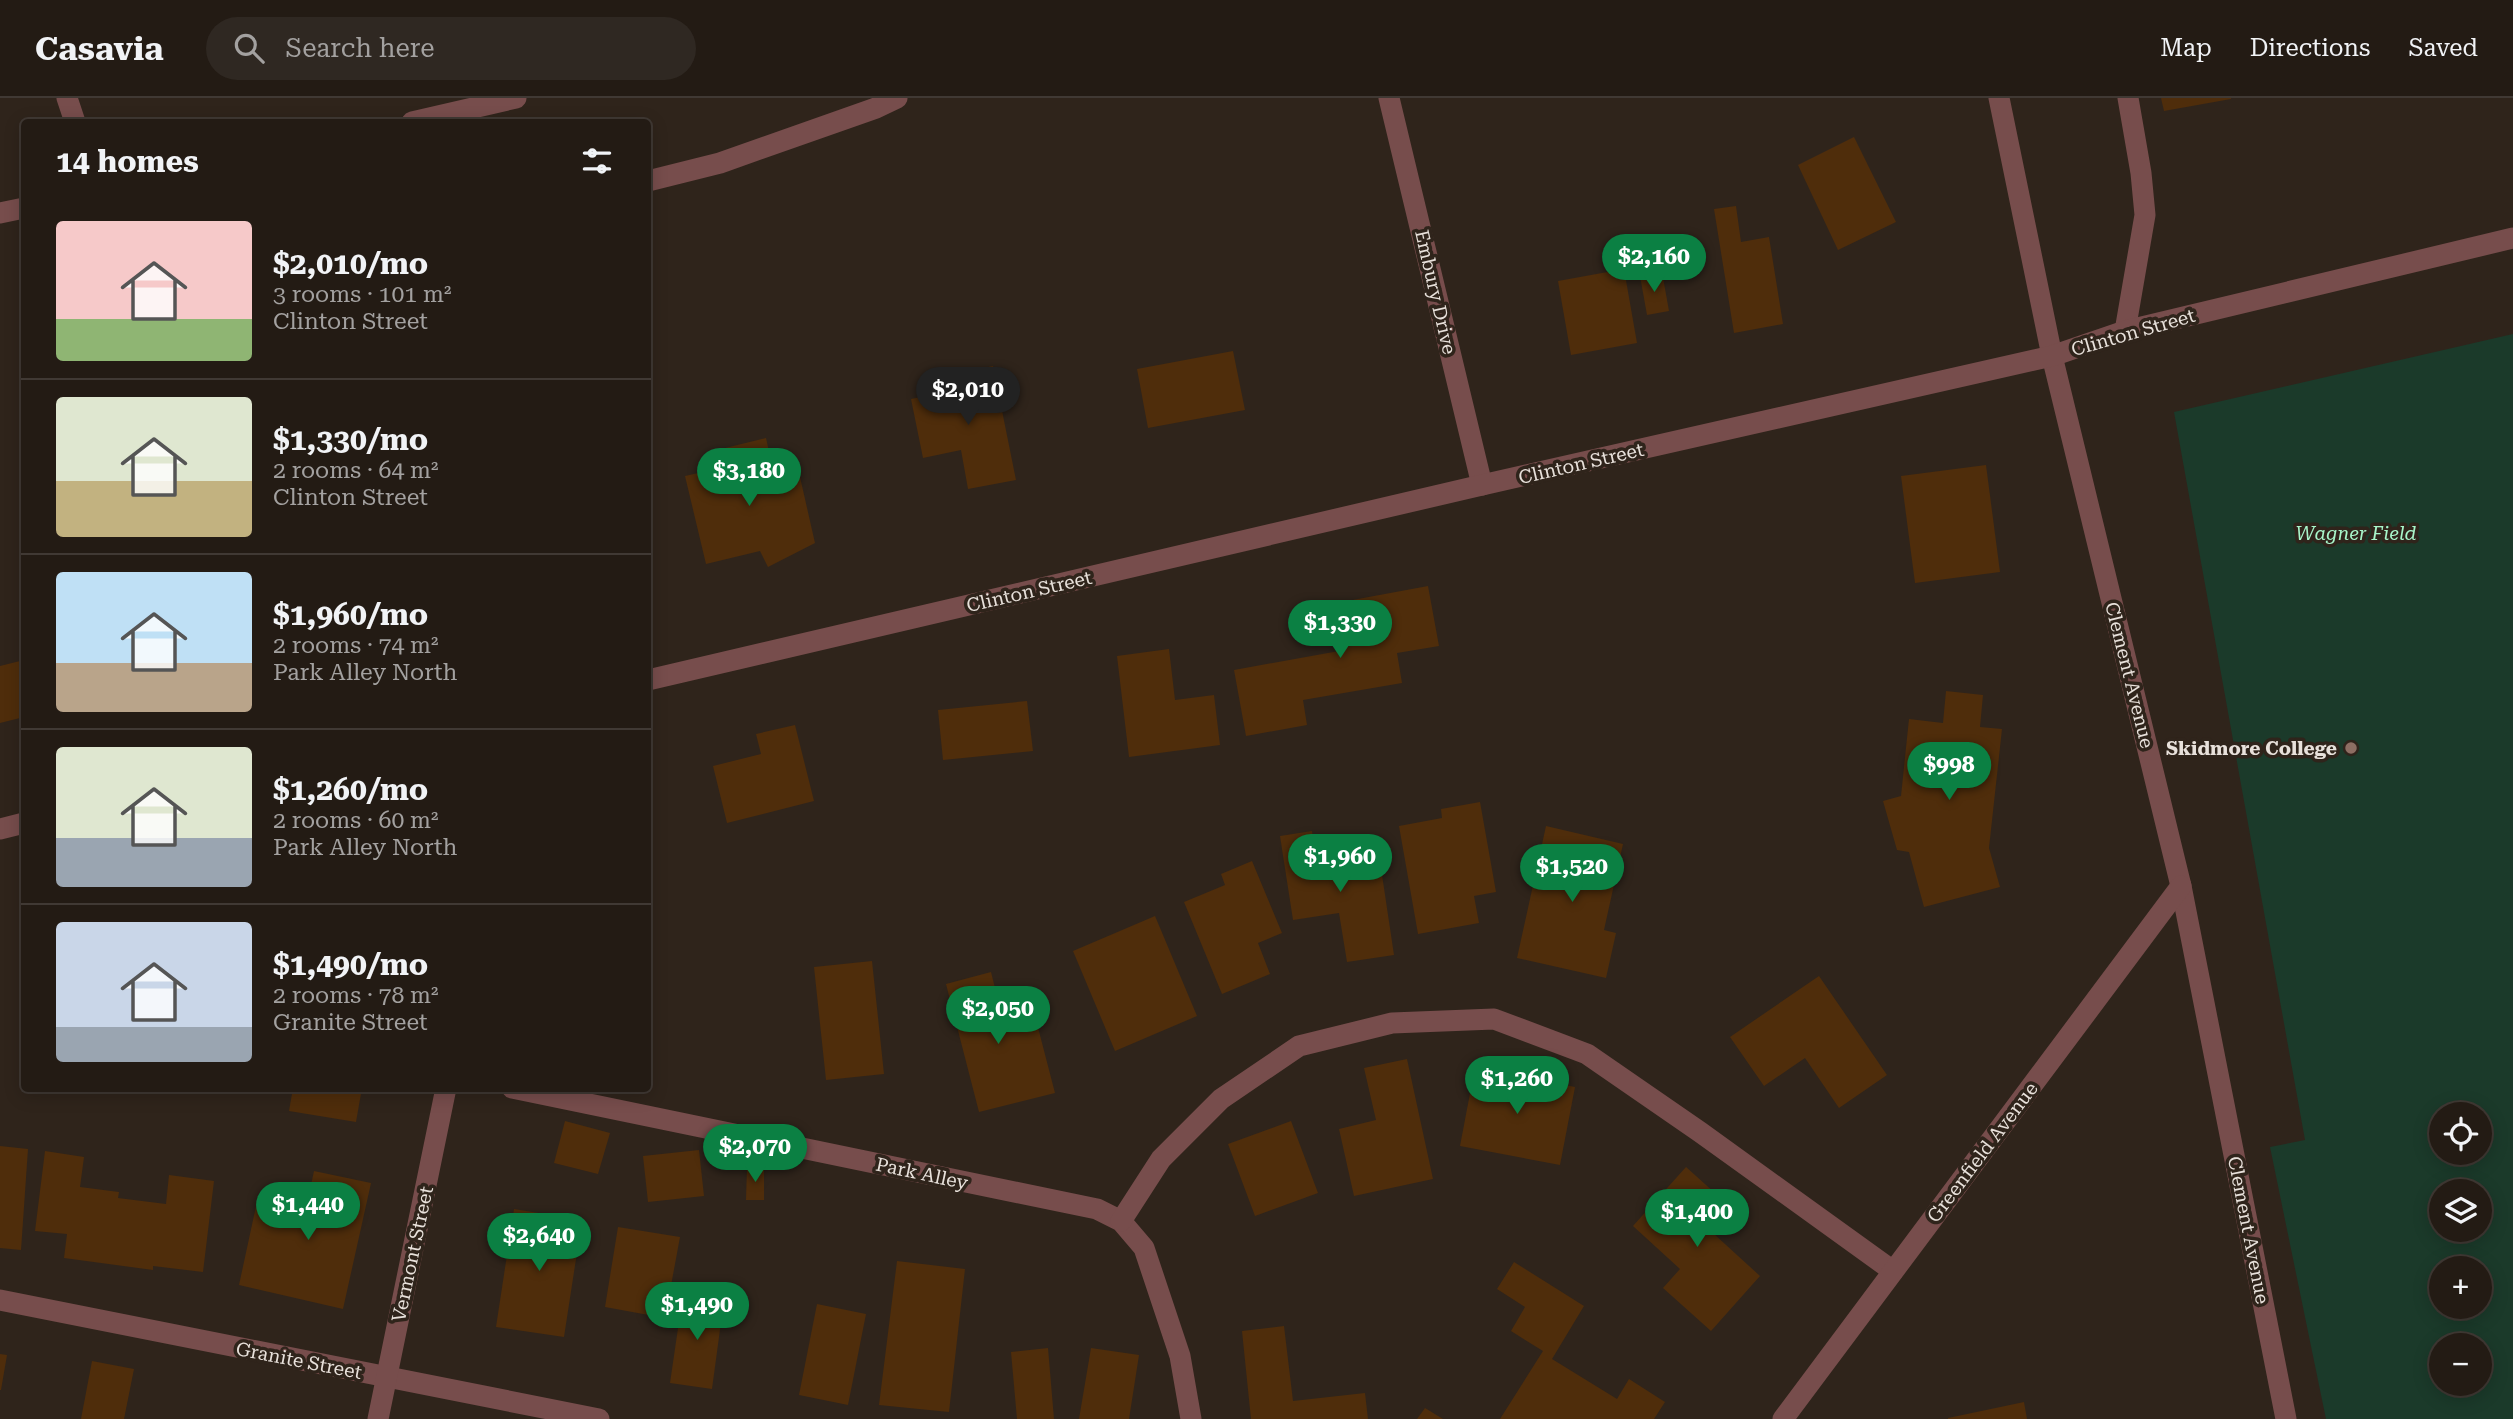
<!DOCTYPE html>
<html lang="en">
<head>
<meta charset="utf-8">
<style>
	:root { --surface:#231b14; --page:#2f2822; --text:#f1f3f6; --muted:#a3a1a0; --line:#403934; --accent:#0b8043 }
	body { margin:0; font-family:"Roboto Serif",serif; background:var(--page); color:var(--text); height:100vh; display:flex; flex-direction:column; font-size:26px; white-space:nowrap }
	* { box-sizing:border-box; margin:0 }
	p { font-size:23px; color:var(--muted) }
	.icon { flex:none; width:38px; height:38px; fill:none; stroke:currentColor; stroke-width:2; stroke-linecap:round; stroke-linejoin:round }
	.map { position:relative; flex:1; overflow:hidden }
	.side { position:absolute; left:21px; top:21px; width:630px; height:973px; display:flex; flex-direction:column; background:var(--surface); border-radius:7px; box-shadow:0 4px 18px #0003,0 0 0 2px var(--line) }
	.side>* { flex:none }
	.controls { position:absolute; left:2429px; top:1004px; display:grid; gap:14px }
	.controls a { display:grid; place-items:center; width:63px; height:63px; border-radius:50%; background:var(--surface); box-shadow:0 4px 18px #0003,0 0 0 2px var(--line); font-size:35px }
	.price { position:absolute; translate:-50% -60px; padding:0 16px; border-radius:24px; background:var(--accent); color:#fff; font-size:23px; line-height:46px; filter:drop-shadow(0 2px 4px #0008) }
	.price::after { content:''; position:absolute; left:50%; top:42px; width:21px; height:16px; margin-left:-10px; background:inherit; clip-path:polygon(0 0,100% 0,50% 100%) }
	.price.selected { background:#222; color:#fff }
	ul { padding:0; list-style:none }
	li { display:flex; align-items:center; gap:21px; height:175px; padding:0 35px }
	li+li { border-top:2px solid var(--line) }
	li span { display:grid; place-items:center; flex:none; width:196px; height:140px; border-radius:7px; color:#555 }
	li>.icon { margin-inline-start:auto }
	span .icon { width:84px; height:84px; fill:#fffc; stroke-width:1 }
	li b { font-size:30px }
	h2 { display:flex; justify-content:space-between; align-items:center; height:84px; padding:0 35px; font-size:30px }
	header { display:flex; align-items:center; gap:42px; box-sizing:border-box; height:98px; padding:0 35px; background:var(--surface); border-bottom:2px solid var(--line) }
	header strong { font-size:33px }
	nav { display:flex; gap:38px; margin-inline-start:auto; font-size:24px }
	.search { width:490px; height:63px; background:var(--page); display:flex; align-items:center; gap:18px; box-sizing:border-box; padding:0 24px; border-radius:38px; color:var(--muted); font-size:26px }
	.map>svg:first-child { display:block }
</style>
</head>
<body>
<header>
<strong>Casavia</strong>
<div class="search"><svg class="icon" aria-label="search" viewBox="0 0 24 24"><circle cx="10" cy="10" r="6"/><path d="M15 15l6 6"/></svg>Search here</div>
<nav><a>Map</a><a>Directions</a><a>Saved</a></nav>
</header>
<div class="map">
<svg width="2513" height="1321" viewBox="0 0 2513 1321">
	<rect width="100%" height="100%" fill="#2f241b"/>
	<path fill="#1b3a2a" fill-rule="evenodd" d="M2513 236V1321H2326L2270 1049 2305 1042 2174 314ZM2441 1017H2480V1055H2441ZM2441 1094H2480V1132H2441ZM2441 1171H2480V1209H2441ZM2441 1248H2480V1286H2441Z"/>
	<g fill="#4f2d0b">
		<polygon points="2161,0 2231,0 2231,1 2164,13"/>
		<polygon points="1854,39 1896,124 1838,152 1798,67"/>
		<polygon points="1736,108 1741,144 1769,139 1783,226 1734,235 1714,111"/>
		<polygon points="1624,171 1637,245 1571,257 1558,183"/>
		<polygon points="1662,174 1669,213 1647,217 1640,178"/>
		<polygon points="1233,253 1245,312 1148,330 1137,271"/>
		<polygon points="993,268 1016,382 968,391 961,352 923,360 911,301 946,294 943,278"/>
		<polygon points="766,340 776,385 800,379 815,445 768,469 760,453 706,466 685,378 725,369 721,351"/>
		<polygon points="1986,367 2000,474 1915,485 1901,378"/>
		<polygon points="1428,488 1439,548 1397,555 1402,585 1303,602 1307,627 1246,638 1234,572 1339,553 1331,506"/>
		<polygon points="1169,551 1175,602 1214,597 1220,647 1129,659 1117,558"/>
		<polygon points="24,562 24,619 0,625 0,568"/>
		<polygon points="1946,593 1983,597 1980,629 2002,631 1989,750 2000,789 1924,809 1909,754 1897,752 1883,703 1901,698 1909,621 1943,625"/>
		<polygon points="1027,603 1033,653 943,662 938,612"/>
		<polygon points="795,627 814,703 727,725 713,668 761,656 756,636"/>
		<polygon points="1480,704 1496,794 1474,798 1479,825 1418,836 1399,728 1442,720 1441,711"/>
		<polygon points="1546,728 1623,746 1604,832 1616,835 1606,880 1517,860"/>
		<polygon points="1312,733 1316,760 1378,750 1394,857 1347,864 1339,815 1293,822 1280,738"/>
		<polygon points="1252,763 1282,835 1258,845 1270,876 1222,896 1184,804 1225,787 1221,776"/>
		<polygon points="24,780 24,818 23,818 19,781"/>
		<polygon points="1155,818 1197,918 1115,953 1073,853"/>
		<polygon points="872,863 884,976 826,982 814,869"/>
		<polygon points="991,874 1003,922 1034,914 1055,995 979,1014 946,886"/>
		<polygon points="1819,878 1887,977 1839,1010 1805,960 1764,988 1730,939"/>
		<polygon points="1407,961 1433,1081 1354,1098 1339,1031 1376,1022 1364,970"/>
		<polygon points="1475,969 1575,989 1560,1067 1460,1048"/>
		<polygon points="293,990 362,990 356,1024 289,1013"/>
		<polygon points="565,1023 610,1035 598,1076 554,1065"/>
		<polygon points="1291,1023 1318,1095 1255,1118 1228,1046"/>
		<polygon points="0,1048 28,1051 21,1152 0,1150"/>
		<polygon points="699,1052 704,1098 648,1104 643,1058"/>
		<polygon points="45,1053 84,1059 80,1089 119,1094 118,1100 166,1106 169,1077 214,1083 203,1174 153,1168 153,1172 64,1160 67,1136 35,1133"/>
		<polygon points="747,1069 764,1070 764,1102 746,1102"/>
		<polygon points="1686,1069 1735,1113 1714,1136 1760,1178 1711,1233 1663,1190 1680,1171 1633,1128"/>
		<polygon points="314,1073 371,1085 343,1211 239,1187 258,1099 306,1110"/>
		<polygon points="514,1111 582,1122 564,1239 496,1229"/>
		<polygon points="618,1129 680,1139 665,1220 605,1209"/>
		<polygon points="897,1163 965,1171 949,1314 879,1307"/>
		<polygon points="1514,1164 1584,1208 1552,1261 1617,1301 1629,1281 1665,1304 1654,1321 1500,1321 1543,1253 1511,1233 1525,1209 1497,1191"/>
		<polygon points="683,1196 724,1202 712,1291 670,1285"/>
		<polygon points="817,1206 866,1216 848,1307 799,1297"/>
		<polygon points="1284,1228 1293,1303 1365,1295 1368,1321 1251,1321 1242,1233"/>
		<polygon points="1048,1250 1054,1321 1017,1321 1011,1254"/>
		<polygon points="1091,1250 1139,1257 1129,1321 1079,1321"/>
		<polygon points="0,1256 7,1257 1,1292 0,1292"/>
		<polygon points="92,1263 134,1271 124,1321 81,1321"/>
		<polygon points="2024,1304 2027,1321 1948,1321 1948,1320"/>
		<polygon points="1425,1310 1443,1321 1417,1321"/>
	</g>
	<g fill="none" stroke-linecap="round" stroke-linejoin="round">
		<g stroke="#774d4c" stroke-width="21">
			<polyline points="67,0 75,24"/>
			<polyline points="1389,0 1482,387"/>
			<polyline points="1999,0 2052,258 2181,788 2286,1321"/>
			<polyline points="412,24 516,0"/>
			<polyline points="648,83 720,65 876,10 897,0"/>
			<polyline points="0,115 24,110"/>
			<polyline points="2125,233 2145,117 2141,75 2128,0"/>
			<polyline points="648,582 1482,387 2052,258 2125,233 2513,140"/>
			<polyline points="0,731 24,725"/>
			<polyline points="512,990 1097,1111 1121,1123 1144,1150 1180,1258 1191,1321"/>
			<polyline points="1121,1123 1161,1061 1221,1001 1299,948 1392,925 1494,921 1587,956 1700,1034 1893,1173"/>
			<polyline points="0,1202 599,1321"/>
			<polyline points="378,1321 446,990"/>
			<polyline points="1783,1321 2181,788"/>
		</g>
	</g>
	<circle fill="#8d6e63" stroke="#2f241b" stroke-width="2.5" cx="2351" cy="650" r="7"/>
	<g text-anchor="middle" stroke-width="7" stroke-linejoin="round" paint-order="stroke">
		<g font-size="19" fill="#e8e1db" stroke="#2f241b">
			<text transform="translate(1436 194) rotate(77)" y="7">Embury Drive</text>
			<text transform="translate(2133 234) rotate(-16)" y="7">Clinton Street</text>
			<text transform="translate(1581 365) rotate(-13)" y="7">Clinton Street</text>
			<text transform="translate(1029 493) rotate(-13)" y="7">Clinton Street</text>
			<text transform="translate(2130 577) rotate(76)" y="7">Clement Avenue</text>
			<text transform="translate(1982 1054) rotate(-53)" y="7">Greenfield Avenue</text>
			<text transform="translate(922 1075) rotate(12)" y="7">Park Alley</text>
			<text transform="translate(2249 1132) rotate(79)" y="7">Clement Avenue</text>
			<text transform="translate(412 1156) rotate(-78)" y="7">Vermont Street</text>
			<text transform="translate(299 1262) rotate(11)" y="7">Granite Street</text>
		</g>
		<g font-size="19" font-style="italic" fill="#a8f6ca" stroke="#2f241b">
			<text x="2356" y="442">Wagner Field</text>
		</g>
		<g font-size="19" font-weight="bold" fill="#e8e1db" stroke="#2f241b" text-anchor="end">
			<text x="2337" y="657">Skidmore College</text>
		</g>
	</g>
</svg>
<div class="controls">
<a><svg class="icon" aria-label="locate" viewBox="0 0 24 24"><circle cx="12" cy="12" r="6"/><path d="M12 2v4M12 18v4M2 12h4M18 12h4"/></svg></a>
<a><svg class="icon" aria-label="layers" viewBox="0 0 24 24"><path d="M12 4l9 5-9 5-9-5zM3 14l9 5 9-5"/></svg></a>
<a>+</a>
<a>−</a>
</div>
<b class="price" style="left:1654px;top:196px">$2,160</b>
<b class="price selected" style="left:968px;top:329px">$2,010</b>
<b class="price" style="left:749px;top:410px">$3,180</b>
<b class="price" style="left:1340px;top:562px">$1,330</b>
<b class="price" style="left:1949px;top:704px">$998</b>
<b class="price" style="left:1340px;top:796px">$1,960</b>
<b class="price" style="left:1572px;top:806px">$1,520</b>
<b class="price" style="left:998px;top:948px">$2,050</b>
<b class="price" style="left:1517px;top:1018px">$1,260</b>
<b class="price" style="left:755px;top:1086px">$2,070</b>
<b class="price" style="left:308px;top:1144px">$1,440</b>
<b class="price" style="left:1697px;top:1151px">$1,400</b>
<b class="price" style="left:539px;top:1175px">$2,640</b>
<b class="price" style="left:697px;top:1244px">$1,490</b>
<section class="side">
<h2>14 homes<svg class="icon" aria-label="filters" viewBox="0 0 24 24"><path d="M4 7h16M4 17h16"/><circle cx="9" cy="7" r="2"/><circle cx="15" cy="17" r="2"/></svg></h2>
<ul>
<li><span style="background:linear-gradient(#f6c9c9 70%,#8fb573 0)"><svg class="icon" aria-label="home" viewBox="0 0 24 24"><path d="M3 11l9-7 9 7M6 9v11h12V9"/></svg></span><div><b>$2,010/mo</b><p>3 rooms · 101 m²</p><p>Clinton Street</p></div></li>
<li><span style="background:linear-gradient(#dfe7d0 60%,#c2b280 0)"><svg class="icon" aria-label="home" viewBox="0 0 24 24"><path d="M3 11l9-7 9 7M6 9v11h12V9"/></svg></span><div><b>$1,330/mo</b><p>2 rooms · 64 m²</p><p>Clinton Street</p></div></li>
<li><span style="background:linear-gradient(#bfe0f5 65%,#b9a48a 0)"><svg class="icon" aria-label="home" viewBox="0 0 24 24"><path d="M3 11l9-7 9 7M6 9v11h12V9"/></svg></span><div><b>$1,960/mo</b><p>2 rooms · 74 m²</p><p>Park Alley North</p></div></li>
<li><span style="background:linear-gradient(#dfe7d0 65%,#9aa5b1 0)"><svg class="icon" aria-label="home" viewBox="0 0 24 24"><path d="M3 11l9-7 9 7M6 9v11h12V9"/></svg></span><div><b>$1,260/mo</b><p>2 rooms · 60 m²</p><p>Park Alley North</p></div></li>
<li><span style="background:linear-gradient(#c9d6e8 75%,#9aa5b1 0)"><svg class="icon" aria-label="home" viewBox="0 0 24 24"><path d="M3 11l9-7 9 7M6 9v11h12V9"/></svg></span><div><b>$1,490/mo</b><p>2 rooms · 78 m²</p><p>Granite Street</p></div></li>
</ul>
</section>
</div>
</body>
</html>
